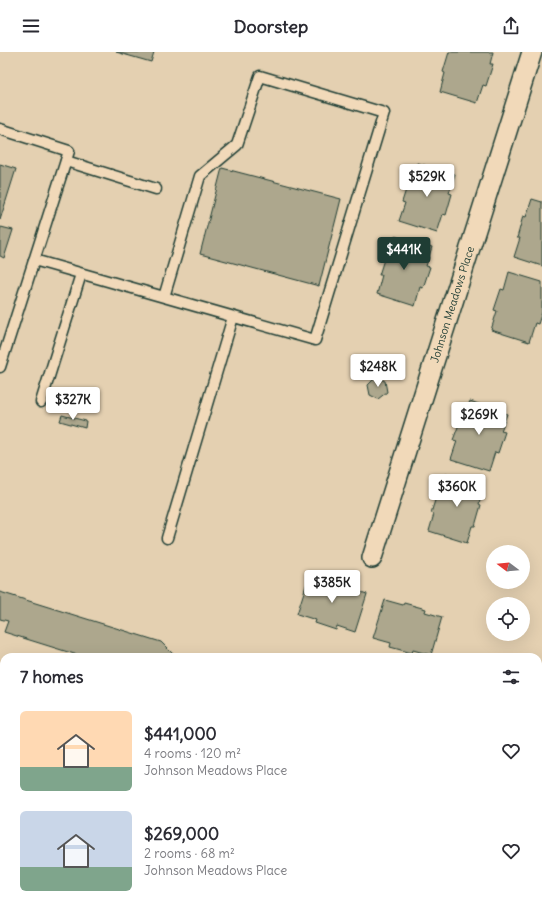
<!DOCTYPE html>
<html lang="en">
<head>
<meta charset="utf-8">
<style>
	:root { --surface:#fff; --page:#f7f7f7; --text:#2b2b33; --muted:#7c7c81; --accent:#1f3d34 }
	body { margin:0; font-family:Delius,sans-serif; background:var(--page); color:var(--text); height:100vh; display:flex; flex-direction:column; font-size:15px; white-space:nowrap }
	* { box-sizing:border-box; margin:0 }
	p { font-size:13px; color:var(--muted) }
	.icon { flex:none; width:22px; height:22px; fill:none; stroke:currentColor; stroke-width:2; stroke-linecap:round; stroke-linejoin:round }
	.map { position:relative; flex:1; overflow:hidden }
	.side { position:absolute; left:0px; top:601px; width:542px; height:256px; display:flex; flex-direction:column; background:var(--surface); border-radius:12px 12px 0 0; box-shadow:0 4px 16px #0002 }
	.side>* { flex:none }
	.needle { width:26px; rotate:286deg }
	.tools { position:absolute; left:486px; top:493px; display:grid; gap:8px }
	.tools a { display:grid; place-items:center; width:44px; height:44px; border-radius:50%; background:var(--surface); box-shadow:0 4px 16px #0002; font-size:20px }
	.price { position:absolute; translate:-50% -34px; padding:0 9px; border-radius:4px; background:#fff; color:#222; font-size:13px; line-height:26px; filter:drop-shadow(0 1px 2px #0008) }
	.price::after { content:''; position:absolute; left:50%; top:24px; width:12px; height:9px; margin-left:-6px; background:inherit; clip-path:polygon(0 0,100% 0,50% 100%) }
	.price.on { background:var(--accent); color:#fff }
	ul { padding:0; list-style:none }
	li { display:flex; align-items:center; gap:12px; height:100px; padding:0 20px }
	li span { display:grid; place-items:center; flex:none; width:112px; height:80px; border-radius:6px; color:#555 }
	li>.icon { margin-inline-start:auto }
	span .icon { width:48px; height:48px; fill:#fffc; stroke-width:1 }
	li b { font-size:17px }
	h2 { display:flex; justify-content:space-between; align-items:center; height:48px; padding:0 20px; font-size:17px }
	header { display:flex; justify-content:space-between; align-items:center; height:52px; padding:0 20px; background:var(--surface); font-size:18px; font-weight:700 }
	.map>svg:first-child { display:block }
</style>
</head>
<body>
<header><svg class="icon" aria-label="menu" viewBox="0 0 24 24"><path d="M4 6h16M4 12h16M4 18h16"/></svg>Doorstep<svg class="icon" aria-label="share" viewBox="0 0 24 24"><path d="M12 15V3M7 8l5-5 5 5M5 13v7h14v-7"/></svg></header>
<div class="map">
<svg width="542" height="857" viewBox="0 0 542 857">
	<rect width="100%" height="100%" fill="#e4d0b1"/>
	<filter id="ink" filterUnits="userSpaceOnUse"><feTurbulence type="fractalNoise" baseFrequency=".025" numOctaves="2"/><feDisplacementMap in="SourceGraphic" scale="8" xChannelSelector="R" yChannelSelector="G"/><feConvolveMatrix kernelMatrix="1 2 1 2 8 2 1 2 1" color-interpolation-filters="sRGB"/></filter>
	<g filter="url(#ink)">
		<g fill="#ada78d" stroke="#1f3d34">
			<polygon points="116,0 154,0 151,10"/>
			<polygon points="449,0 493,0 490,12 493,12 486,34 483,33 477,51 440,40 445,21 443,20"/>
			<polygon points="417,111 455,122 449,141 452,142 446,163 443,162 437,181 399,169 405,151 402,150 409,128 411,129"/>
			<polygon points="0,112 16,117 0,168"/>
			<polygon points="222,116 341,147 319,234 200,202"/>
			<polygon points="532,147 542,150 542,214 514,205 520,186 517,186 523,164 526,165"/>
			<polygon points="1,175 13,178 4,206 0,204 0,179"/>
			<polygon points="394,184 432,195 426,214 430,215 423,236 420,235 415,254 377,242 382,223 379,223 386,201 389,202"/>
			<polygon points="509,220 542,230 542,260 538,272 535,271 529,290 491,278 497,259 494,258 501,237 504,238"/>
			<polygon points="376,325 385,329 387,340 378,347 370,343 368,333"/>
			<polygon points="470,349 507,362 501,379 505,380 498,401 495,400 489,419 451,407 457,389 453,388 461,367 463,367"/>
			<polygon points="62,363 86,369 85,376 60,369"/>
			<polygon points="446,422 484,433 479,452 481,453 475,474 472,474 467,491 429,479 434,462 431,461 438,439 441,440"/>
			<polygon points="309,524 328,530 329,527 350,534 349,536 367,542 355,580 337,574 336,578 315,571 316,568 297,562"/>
			<polygon points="0,540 161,590 174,603 173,605 84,605 4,580 8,569 0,567"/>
			<polygon points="385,548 403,553 404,551 426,557 425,560 442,565 431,603 413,598 412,601 390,595 391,591 373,586"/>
			<polygon points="1,699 4,700 4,853 98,853 97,857 0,857"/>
			<polygon points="355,853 373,853 371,857"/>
			<polygon points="406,853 467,853 466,857 419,857"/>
		</g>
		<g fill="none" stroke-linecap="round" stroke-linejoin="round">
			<defs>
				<g id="lane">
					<polyline points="0,77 69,99 0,315"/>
					<polyline points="66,109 156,137"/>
					<polyline points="34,208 315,288 384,61 260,24 237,93 200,124 164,245"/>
					<polyline points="41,350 81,222"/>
					<polyline points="167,486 233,265"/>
					<polyline points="538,742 542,744"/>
					<polyline points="538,801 542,802"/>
					<polyline points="252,855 258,857"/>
					<polyline points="211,857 212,853"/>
				</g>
				<g id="street">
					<path id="s1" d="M372 506 532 0"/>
					<polyline points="0,644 4,645"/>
					<polyline points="154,857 156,853"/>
				</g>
			</defs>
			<use href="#lane" stroke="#1f3d34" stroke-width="13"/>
			<use href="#street" stroke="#1f3d34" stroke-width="22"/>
			<use href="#lane" stroke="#f1d9b9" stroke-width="10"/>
			<use href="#street" stroke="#f1d9b9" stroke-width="19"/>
		</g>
	</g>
	<g text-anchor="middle" stroke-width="3.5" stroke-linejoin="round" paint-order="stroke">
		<g font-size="11" fill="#1f3d34" stroke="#f1d9b9">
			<text dy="4" stroke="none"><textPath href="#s1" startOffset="266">Johnson Meadows Place</textPath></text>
		</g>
	</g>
</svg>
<div class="tools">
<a><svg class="needle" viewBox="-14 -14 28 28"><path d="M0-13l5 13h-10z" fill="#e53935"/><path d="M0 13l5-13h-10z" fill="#7c7c81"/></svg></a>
<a><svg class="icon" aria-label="locate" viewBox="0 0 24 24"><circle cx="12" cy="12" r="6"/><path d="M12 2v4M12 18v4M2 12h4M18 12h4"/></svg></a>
</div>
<b class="price" style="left:427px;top:146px">$529K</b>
<b class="price on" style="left:404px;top:219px">$441K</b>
<b class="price" style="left:378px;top:336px">$248K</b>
<b class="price" style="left:73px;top:369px">$327K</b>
<b class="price" style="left:479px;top:384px">$269K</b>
<b class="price" style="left:457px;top:456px">$360K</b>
<b class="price" style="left:332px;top:552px">$385K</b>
<section class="side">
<h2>7 homes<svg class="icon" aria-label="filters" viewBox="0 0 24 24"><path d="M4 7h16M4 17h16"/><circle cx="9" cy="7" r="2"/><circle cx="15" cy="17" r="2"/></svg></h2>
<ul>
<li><span style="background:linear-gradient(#ffd9b3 70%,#7fa58c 0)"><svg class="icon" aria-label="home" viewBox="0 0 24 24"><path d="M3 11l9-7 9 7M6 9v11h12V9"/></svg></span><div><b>$441,000</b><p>4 rooms · 120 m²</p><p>Johnson Meadows Place</p></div><svg class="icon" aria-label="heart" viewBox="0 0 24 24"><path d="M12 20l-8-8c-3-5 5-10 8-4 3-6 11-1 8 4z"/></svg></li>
<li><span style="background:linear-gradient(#c9d6e8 70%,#7fa58c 0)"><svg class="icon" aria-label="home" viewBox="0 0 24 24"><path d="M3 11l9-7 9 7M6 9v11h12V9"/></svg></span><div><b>$269,000</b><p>2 rooms · 68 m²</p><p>Johnson Meadows Place</p></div><svg class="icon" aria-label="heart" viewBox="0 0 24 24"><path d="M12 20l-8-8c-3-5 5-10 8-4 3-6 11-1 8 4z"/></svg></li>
</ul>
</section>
</div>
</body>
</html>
